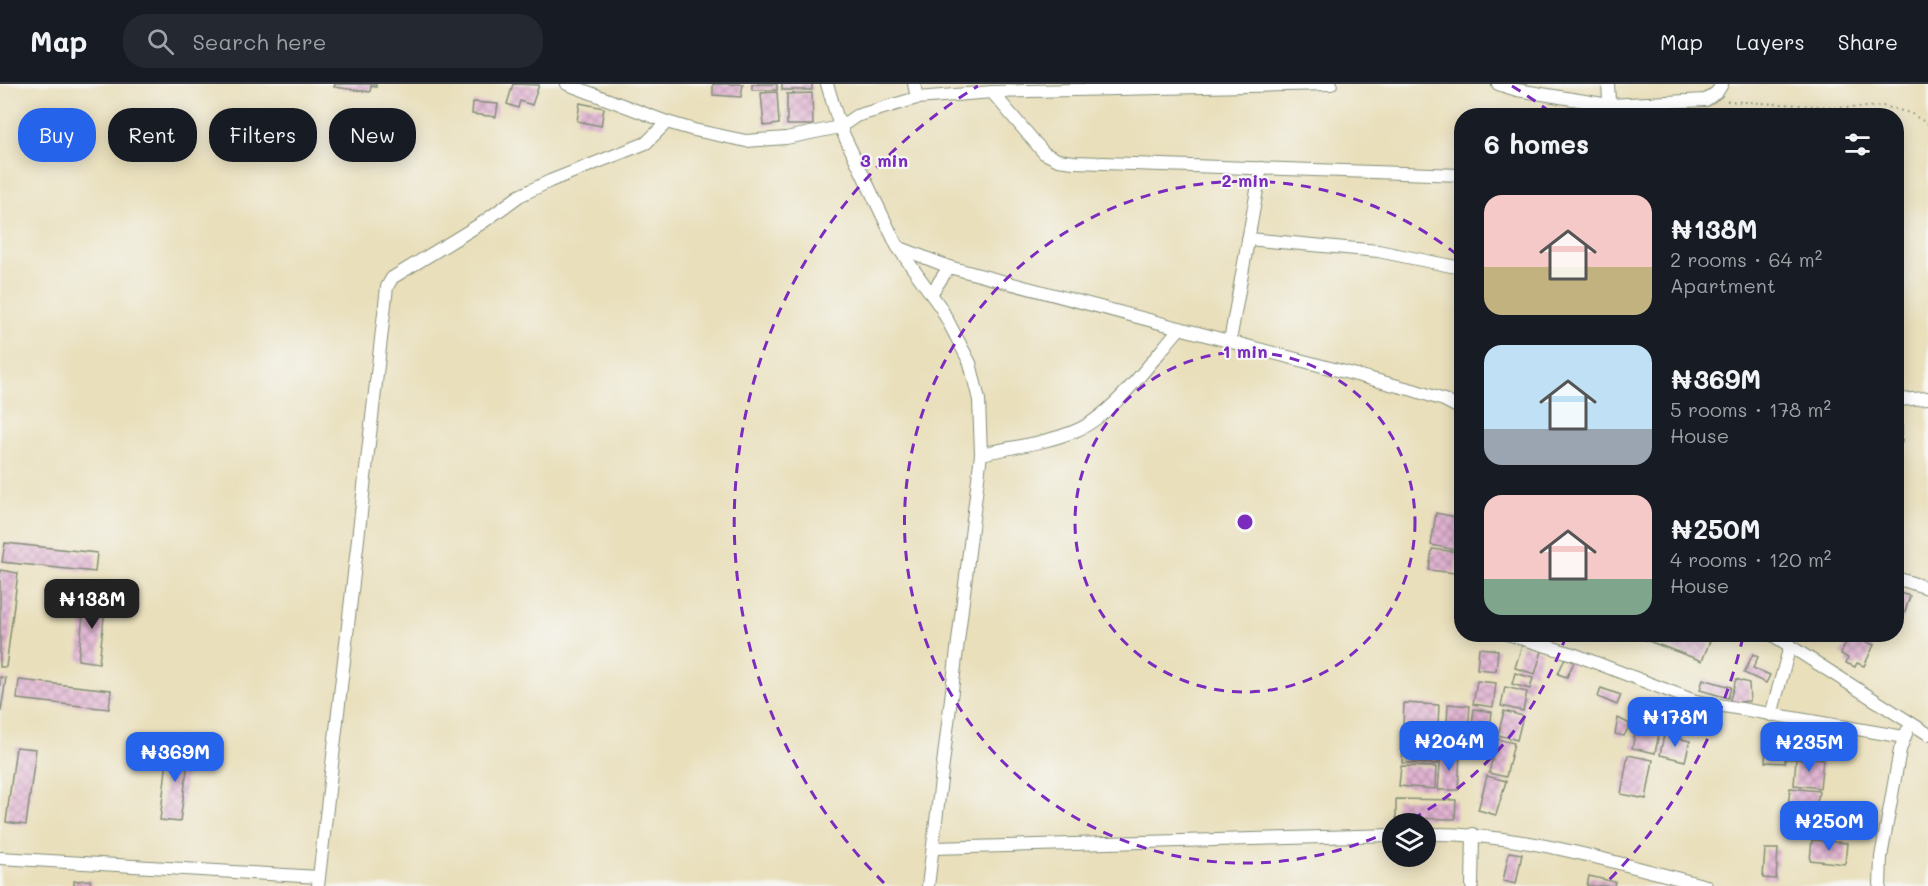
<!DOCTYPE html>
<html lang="en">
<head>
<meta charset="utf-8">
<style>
	:root { --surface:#171b24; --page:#242831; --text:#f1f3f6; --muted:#9ea1a6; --line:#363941; --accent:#2563eb }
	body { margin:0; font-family:Mali,sans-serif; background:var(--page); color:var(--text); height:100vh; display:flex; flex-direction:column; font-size:22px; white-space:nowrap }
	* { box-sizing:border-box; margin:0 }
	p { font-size:20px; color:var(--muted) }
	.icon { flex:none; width:33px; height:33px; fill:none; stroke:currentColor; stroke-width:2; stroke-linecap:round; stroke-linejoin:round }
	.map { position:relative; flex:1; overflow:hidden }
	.side { position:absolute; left:1454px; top:24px; width:450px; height:534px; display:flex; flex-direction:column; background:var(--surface); border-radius:24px; box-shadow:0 3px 15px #0003 }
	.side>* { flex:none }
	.guide { position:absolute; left:18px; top:24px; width:570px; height:54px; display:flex; gap:12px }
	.tools { position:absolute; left:1382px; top:729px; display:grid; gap:12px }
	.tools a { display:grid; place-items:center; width:54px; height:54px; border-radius:50%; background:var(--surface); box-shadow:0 3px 15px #0003; font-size:30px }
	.price { position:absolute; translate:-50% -51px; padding:0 14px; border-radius:12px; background:var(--accent); color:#fff; font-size:20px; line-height:39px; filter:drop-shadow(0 2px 3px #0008) }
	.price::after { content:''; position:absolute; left:50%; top:36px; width:18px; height:14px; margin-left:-9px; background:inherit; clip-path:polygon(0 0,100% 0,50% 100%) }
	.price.on { background:#222; color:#fff }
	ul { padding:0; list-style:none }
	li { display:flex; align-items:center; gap:18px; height:150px; padding:0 30px }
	li span { display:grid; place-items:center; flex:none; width:168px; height:120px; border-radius:18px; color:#555 }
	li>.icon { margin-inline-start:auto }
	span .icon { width:72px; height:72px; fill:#fffc; stroke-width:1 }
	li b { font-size:26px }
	h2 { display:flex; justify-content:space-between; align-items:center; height:72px; padding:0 30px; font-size:26px }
	.chip { padding:0 21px; border-radius:24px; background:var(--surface); box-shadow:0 3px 15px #0003; font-size:21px; line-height:54px }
	.chip.on { background:var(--accent); color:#fff }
	header { display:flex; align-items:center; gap:36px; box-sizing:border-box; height:84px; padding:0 30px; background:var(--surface); border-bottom:2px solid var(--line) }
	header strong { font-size:28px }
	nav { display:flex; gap:33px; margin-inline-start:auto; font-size:21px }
	.search { width:420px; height:54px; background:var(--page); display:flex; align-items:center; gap:15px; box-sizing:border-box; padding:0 21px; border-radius:24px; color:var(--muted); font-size:22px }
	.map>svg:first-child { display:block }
</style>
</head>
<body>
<header>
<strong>Map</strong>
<div class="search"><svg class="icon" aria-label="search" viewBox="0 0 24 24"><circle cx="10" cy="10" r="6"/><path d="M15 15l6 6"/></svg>Search here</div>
<nav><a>Map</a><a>Layers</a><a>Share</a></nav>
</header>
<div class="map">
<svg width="1928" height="802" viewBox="0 0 1928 802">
	<defs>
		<pattern id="building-cross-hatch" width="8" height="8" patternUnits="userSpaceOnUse" patternTransform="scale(1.5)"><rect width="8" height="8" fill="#e1b3d2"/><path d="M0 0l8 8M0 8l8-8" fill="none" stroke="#b693ab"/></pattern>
	</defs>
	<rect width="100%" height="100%" fill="#f6f6f2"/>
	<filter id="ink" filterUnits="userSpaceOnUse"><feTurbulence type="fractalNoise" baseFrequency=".0167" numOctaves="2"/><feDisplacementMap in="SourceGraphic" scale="12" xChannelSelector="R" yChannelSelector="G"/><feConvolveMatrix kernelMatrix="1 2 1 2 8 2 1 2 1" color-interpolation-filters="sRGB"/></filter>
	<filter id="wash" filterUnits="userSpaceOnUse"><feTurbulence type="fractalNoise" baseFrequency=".008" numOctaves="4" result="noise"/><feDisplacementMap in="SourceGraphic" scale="24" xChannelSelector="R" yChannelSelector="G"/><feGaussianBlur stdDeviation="1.35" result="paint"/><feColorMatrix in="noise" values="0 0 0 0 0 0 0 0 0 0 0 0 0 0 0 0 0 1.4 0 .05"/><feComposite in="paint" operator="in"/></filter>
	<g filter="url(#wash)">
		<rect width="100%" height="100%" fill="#e9dfbb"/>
		<g id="blocks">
			<g fill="url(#building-cross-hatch)">
				<polygon points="335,0 376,0 376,3 371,2 370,8 334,3"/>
				<polygon points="513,0 539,1 532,21 520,17 518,24 507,20"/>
				<polygon points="713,0 743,0 741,13 713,11"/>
				<rect x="752" y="0" width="25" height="6"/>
				<rect x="782" y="0" width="30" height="6"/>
				<polygon points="777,8 779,40 764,42 761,9"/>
				<polygon points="812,9 813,41 787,41 787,10"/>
				<polygon points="473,18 498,20 496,33 472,30"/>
				<polygon points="580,19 604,24 601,42 577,37"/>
				<polygon points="1436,429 1461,434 1461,467 1431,461"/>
				<polygon points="5,459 97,469 95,488 2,478"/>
				<polygon points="1432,465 1458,468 1455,489 1429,486"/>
				<polygon points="0,486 18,489 6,583 0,583"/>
				<polygon points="1896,508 1910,512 1901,540 1896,539"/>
				<polygon points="85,514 106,516 99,579 78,576"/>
				<polygon points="1644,550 1693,550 1710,557 1702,577 1643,555"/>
				<polygon points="1849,551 1874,561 1864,582 1857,579 1855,583 1846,579 1848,574 1841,570"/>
				<polygon points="1522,561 1542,567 1535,590 1515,584"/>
				<polygon points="1479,564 1498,566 1496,587 1477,585"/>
				<polygon points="1753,570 1758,573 1753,584 1770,591 1766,599 1744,589"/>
				<polygon points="1565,574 1574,578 1567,593 1558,590"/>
				<polygon points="1515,589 1533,594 1530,605 1512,600"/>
				<polygon points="0,593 6,594 1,627 0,627"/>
				<polygon points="1703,595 1731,603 1728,614 1700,606"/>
				<polygon points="1736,595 1749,599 1750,617 1729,619"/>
				<polygon points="19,596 111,606 109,625 17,615"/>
				<polygon points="1477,597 1496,599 1493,623 1473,620"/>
				<polygon points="1505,603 1527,608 1523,627 1501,622"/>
				<polygon points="1601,604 1621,611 1617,621 1598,613"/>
				<polygon points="1404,619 1439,621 1438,642 1403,641"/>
				<polygon points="1448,620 1470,622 1467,659 1446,658"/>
				<polygon points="1474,625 1492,628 1489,651 1471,649"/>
				<polygon points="1698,626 1710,631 1703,651 1691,647"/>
				<polygon points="1504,627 1523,632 1517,656 1498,651"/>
				<polygon points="1618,634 1630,640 1624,652 1615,650"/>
				<polygon points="1767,643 1798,645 1796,675 1785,675 1785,679 1765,678"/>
				<polygon points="1636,645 1659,650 1655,669 1632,664"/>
				<polygon points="1664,651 1690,657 1685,677 1660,671"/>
				<polygon points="1497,655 1514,659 1506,693 1489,689"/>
				<polygon points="1403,657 1438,659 1440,661 1438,680 1402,679"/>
				<polygon points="169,660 190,663 180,738 160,736"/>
				<polygon points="16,663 36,665 26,741 6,738"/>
				<polygon points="1441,669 1460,670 1458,706 1438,706"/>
				<polygon points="1628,671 1653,676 1646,715 1621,710"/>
				<polygon points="1807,674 1823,675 1820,704 1794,701 1796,675 1807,677"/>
				<polygon points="1401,682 1436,683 1435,705 1399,702"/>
				<polygon points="1487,692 1506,697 1496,731 1478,726"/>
				<polygon points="1790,704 1819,707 1817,719 1824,720 1823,730 1815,729 1815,735 1787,732"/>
				<polygon points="1396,715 1456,716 1455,735 1396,734"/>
				<polygon points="1812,756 1847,759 1845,780 1810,776"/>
				<polygon points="1765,765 1778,765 1776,795 1763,794"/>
				<polygon points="1509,768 1522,770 1516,800 1503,797"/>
				<polygon points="1589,792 1615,798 1614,802 1587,802"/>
				<polygon points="90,796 91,802 74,802 74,797"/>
			</g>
		</g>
	</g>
	<g filter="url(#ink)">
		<use href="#blocks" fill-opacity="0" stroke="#848e78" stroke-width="1.5"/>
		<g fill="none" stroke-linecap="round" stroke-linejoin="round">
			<defs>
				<g id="street">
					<polyline points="567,0 667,38 694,46 746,57 786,54 840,43 856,32 917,14 992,8 1331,0"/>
					<polyline points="827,0 840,43 897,162 941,224 970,279 979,316 981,370 928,802"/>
					<polyline points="914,0 917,14"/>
					<polyline points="1498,0 1517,6 1609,21 1706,16 1717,8 1722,0"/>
					<polyline points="1608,0 1610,32"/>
					<polyline points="992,8 1044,69 1058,76 1074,78 1461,91"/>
					<polyline points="1248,155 1378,167 1461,184"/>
					<polyline points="898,163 949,183 1413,306 1444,316 1461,325"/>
					<polyline points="931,210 949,183"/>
					<polyline points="1230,257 1261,84"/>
					<polyline points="1896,316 1928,314"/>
					<polyline points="1896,356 1896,316"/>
					<path d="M981 370C1012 363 1046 359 1075 347 1114 331 1152 276 1180 244"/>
					<polyline points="1896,494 1928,504"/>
					<polyline points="1507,550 1576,571 1695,617 1904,653"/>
					<polyline points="1771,550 1928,650"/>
					<polyline points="1771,631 1790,562"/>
					<path d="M1425 750C1520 748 1614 778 1706 802"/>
					<polyline points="933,764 1392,751"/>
					<polyline points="0,774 319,793"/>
					<polyline points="318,802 387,203 392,194 482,139 519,112 550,97 646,59 667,38"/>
					<polyline points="1472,802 1473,750"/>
					<polyline points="1880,802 1881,773 1900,666 1907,647"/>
				</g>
			</defs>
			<use href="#street" stroke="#848e78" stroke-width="14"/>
			<polyline stroke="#848e78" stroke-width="2" stroke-dasharray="1.5 4.5" stroke-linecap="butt" points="1727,17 1850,24 1883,22 1910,29 1928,40"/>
			<use href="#street" stroke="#fff" stroke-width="12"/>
		</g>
	</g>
	<g fill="none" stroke="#7b2cbf" stroke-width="3" stroke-dasharray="10 8">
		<circle cx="1245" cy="438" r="170"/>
		<path d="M1566 552A341 341 0 0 1 1405 739M1392 746A341 341 0 1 1 1460 173"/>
		<path d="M1743 553A511 511 0 0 1 1606 799M884 799A511 511 0 0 1 978 2M1512 2A511 511 0 0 1 1553 30"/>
	</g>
	<circle cx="1245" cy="438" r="9" fill="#7b2cbf" stroke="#f6f6f2" stroke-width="3"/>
	<g font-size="18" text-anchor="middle" font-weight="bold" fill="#7b2cbf" stroke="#f6f6f2" stroke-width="4.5" stroke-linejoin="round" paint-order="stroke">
		<text x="884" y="83">3 min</text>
		<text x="1245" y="103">2 min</text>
		<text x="1245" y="274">1 min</text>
	</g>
</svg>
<div class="tools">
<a><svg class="icon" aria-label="layers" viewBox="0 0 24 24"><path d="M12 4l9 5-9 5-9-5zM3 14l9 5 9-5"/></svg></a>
</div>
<b class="price on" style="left:92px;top:546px">₦138M</b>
<b class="price" style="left:1675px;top:664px">₦178M</b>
<b class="price" style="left:1449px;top:688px">₦204M</b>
<b class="price" style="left:1809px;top:689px">₦235M</b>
<b class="price" style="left:175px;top:699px">₦369M</b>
<b class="price" style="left:1829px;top:768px">₦250M</b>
<div class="guide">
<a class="chip on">Buy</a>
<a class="chip">Rent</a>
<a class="chip">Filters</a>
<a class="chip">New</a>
</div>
<section class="side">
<h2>6 homes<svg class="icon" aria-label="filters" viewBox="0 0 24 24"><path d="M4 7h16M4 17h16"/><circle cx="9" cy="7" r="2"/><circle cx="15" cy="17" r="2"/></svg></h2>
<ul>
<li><span style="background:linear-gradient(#f6c9c9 60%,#c2b280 0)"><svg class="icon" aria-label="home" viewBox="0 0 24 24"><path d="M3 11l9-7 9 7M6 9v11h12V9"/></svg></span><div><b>₦138M</b><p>2 rooms · 64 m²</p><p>Apartment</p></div></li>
<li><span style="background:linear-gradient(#bfe0f5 70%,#9aa5b1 0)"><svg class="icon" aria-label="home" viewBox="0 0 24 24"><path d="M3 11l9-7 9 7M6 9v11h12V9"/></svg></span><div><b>₦369M</b><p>5 rooms · 178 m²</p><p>House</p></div></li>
<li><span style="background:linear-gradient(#f6c9c9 70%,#7fa58c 0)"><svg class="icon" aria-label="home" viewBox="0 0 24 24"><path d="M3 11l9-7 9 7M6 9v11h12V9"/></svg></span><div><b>₦250M</b><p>4 rooms · 120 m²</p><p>House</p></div></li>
</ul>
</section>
</div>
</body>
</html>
